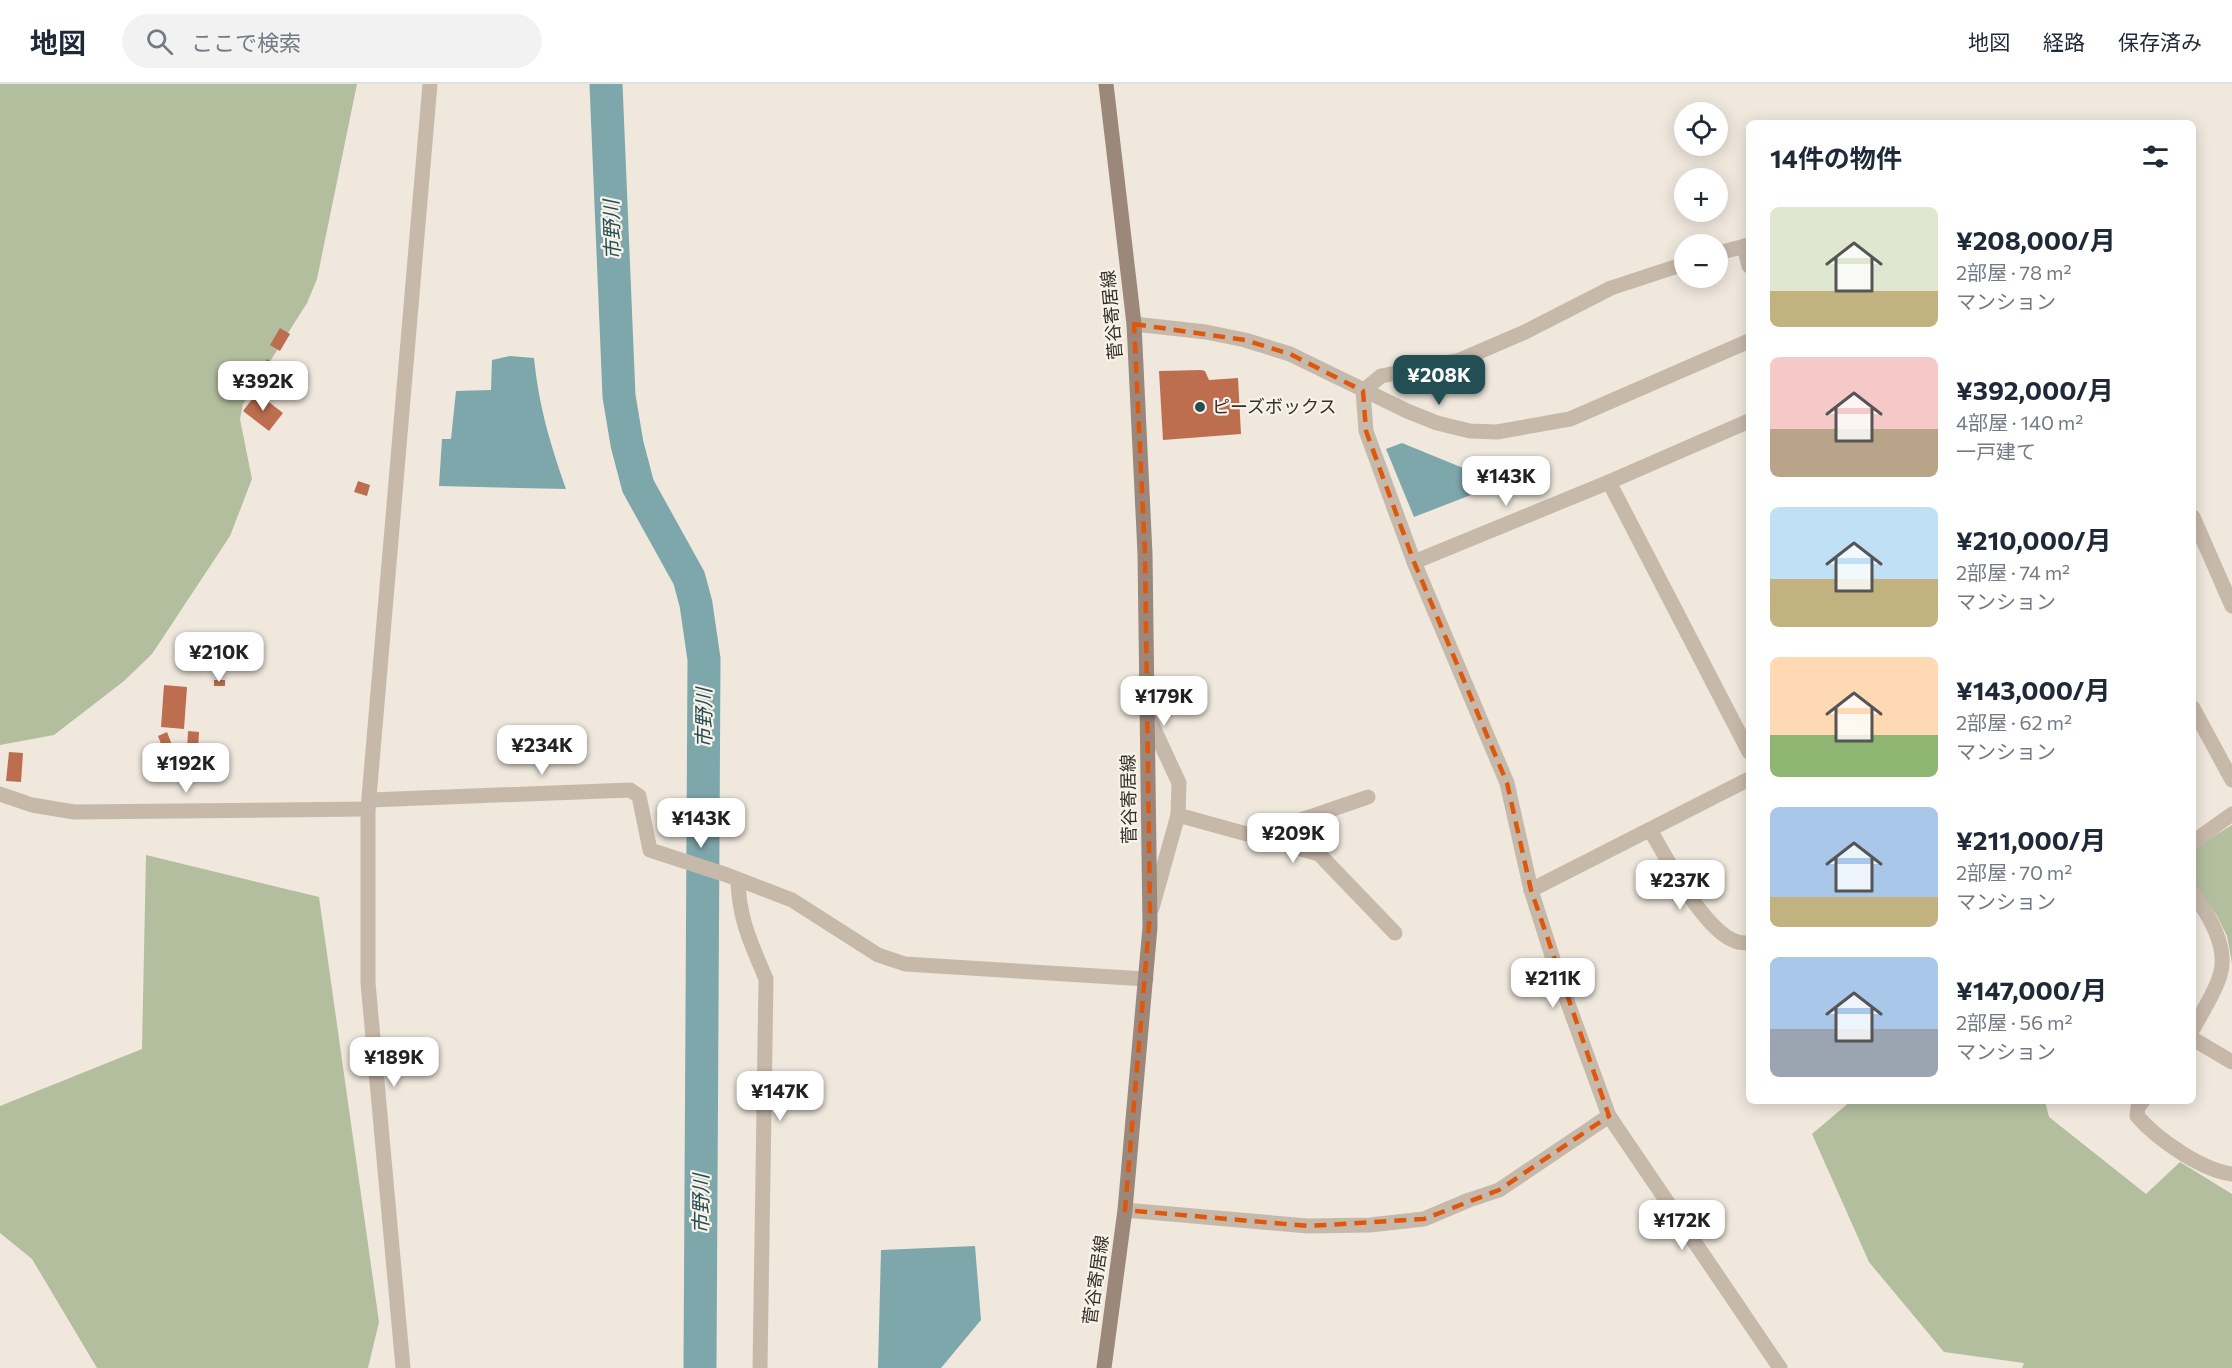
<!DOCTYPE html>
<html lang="ja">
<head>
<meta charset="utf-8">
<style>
	:root { --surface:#fff; --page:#f2f2f3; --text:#1f2937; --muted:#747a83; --line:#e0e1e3; --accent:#224e54 }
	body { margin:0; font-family:Commissioner,"Noto Sans JP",sans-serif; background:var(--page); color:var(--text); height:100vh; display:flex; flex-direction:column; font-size:22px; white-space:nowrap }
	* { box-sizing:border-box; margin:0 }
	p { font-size:20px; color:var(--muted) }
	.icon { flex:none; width:33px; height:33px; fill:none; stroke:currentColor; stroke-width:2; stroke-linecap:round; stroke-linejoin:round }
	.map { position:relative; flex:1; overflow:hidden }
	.details { position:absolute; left:1746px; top:36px; width:450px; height:984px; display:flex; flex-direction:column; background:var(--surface); border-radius:9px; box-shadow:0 3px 15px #0003 }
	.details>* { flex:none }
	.tools { position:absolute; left:1674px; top:18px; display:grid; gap:12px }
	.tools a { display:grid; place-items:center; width:54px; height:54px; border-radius:50%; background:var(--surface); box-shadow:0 3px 15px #0003; font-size:30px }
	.price { position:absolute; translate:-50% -51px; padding:0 14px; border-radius:12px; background:#fff; color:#222; font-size:20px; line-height:39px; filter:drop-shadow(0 2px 3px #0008) }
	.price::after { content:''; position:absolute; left:50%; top:36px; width:18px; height:14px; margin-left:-9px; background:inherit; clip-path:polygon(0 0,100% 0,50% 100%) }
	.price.current { background:var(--accent); color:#fff }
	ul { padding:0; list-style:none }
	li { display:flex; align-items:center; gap:18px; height:150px; padding:0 24px }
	li span { display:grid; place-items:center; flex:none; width:168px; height:120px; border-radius:9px; color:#555 }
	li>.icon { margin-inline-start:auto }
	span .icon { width:72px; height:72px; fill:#fffc; stroke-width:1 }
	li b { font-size:26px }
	h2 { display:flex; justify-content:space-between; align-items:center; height:72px; padding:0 24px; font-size:26px }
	header { display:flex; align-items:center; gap:36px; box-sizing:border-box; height:84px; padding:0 30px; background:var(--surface); border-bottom:2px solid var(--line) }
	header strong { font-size:28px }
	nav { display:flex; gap:33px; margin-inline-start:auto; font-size:21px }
	.search { width:420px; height:54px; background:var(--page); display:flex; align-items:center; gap:15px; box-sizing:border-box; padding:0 21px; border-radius:33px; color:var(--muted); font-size:22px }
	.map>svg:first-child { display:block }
</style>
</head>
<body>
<header>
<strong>地図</strong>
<div class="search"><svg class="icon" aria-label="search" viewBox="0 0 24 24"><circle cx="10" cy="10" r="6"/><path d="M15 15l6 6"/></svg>ここで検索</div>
<nav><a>地図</a><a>経路</a><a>保存済み</a></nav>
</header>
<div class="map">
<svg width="2232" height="1284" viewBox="0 0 2232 1284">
	<rect width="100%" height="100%" fill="#f0e8dd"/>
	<g fill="#b2be9e">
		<polygon points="0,0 357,0 317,195 307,219 243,320 240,335 252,395 230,452 152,570 124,597 54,651 0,661"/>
		<polygon points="2232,741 2232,879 2227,852 2217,832 2193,799 2193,765"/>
		<polygon points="146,771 319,813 379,1238 368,1284 97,1284 32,1175 0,1149 0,1022 142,965"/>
		<polygon points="1851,1017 2045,1017 2049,1033 2146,1110 2180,1078 2232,1110 2232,1284 2022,1284 2024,1279 1944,1268 1869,1178 1812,1050"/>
	</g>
	<g fill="#7ea7ab">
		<path d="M510 272 534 274C539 323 550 359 566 405L439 402 442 355H451L456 307 491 306 492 276Z"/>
		<polygon points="1402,359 1468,386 1476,409 1414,433 1386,365"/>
		<polygon points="975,1162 981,1236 941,1284 878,1284 881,1166"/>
	</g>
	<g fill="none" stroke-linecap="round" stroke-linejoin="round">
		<polyline stroke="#7ea7ab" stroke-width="33" points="606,0 619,312 627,360 638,402 689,494 696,520 704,575 700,1284"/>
	</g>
	<g fill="#bc6e4f">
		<polygon points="280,244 290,250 280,267 270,261"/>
		<polygon points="267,275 276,281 266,295 258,289"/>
		<polygon points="1201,286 1205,287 1209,296 1238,294 1241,350 1163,356 1159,287"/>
		<polygon points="257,309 283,329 269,347 243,327"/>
		<polygon points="358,397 370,401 367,412 354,408"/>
		<rect x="214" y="596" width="11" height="6"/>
		<polygon points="164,601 187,603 184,645 161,643"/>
		<polygon points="188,647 199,648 197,682 173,681 174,665 187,666"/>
		<polygon points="167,648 172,661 163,665 158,652"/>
		<polygon points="9,668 23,669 21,698 6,697"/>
	</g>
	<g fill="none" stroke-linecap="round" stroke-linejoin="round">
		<g stroke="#c7b9aa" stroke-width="15">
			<polyline points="1744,162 1749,182"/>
			<polyline points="1718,169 1749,161"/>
			<polyline points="1609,398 1749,668"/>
			<polyline points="1414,478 1609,398 1749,337"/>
			<polyline points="2193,624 2232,696"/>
			<polyline points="1147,630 1179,699 1178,731 1152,824"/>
			<polyline points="0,710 32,721 74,728 368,725"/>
			<polyline points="370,716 630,706 639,712 650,766 727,791 792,816 878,871 905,880 1146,895"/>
			<polyline points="1178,731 1319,770 1395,849"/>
			<path d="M1650 746C1668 776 1703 845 1735 857 1739 859 1745 859 1749 859"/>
			<polyline points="1254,752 1368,713"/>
			<polyline points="2193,758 2232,730"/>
			<path d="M738 796C739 836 751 859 766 895L760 1284"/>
			<polyline points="1531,806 1749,695"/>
			<path d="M2193 809C2208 830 2229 863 2220 891 2215 909 2202 928 2193 945"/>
			<polyline points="2193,955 2232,978"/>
			<path d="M2143 1017 2138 1023 2137 1032C2157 1055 2201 1086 2232 1090"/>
			<polyline points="1609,1032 1562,903 1531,806 1507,699 1414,478 1366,347 1363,307 1381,292 1460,276 1525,248 1611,204 1684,180"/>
			<polyline points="403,1284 368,899 368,725 430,0"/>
		</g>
		<g stroke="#c7b9aa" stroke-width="15">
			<polyline points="1134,240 1206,248 1245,256 1290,270 1407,327 1437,339 1470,347 1497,348 1570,335 1749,257"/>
			<polyline points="2193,433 2232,522"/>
			<polyline points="1125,1126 1308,1142 1370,1141 1424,1135 1469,1116 1499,1106 1609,1032 1780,1284"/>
		</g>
		<polyline stroke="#9b887b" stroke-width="15" points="1104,1284 1125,1126 1150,843 1145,470 1134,240 1106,0"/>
	</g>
	<path fill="none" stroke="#df570d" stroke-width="4.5" stroke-dasharray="12 8" stroke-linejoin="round" d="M1134 240 1245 256 1290 270 1363 307 1366 347 1414 478 1507 699 1531 806 1609 1032 1499 1106 1424 1135 1308 1142 1125 1126 1150 830 1145 470Z"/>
	<circle fill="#224e54" stroke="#f8f2e9" stroke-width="2" cx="1200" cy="323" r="6"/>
	<g text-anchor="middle" stroke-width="4.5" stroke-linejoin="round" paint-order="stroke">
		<g font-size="18" fill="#352d29" stroke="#f8f2e9">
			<text transform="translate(1112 231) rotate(-95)" y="6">菅谷寄居線</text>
			<text transform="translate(1129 715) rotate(-91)" y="6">菅谷寄居線</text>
			<text transform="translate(1096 1196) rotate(-82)" y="6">菅谷寄居線</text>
		</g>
		<g font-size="18" fill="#352d29" stroke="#f8f2e9" text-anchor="start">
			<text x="1212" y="329">ピーズボックス</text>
		</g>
		<g font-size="20" font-style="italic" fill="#224e54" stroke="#f8f2e9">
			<text transform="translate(612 146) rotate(-92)" y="7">市野川</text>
			<text transform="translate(704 634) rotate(-90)" y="7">市野川</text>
			<text transform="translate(701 1120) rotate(-90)" y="7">市野川</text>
		</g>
	</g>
</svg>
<div class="tools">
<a><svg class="icon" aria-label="locate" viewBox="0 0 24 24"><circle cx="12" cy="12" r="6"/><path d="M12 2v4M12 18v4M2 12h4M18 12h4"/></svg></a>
<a>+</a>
<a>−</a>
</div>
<b class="price current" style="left:1439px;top:322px">¥208K</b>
<b class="price" style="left:263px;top:328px">¥392K</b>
<b class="price" style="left:1506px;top:423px">¥143K</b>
<b class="price" style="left:219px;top:599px">¥210K</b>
<b class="price" style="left:1164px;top:643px">¥179K</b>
<b class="price" style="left:542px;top:692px">¥234K</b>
<b class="price" style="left:186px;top:710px">¥192K</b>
<b class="price" style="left:701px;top:765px">¥143K</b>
<b class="price" style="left:1293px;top:780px">¥209K</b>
<b class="price" style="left:1680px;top:827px">¥237K</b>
<b class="price" style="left:1553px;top:925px">¥211K</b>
<b class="price" style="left:394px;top:1004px">¥189K</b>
<b class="price" style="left:780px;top:1038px">¥147K</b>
<b class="price" style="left:1682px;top:1167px">¥172K</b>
<section class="details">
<h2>14件の物件<svg class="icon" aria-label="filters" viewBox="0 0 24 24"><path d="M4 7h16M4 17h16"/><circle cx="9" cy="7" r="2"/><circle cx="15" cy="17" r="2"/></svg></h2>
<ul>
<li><span style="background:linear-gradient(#dfe7d0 70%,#c2b280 0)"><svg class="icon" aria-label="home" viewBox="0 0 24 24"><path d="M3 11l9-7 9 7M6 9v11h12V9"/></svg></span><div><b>¥208,000/月</b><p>2部屋 · 78 m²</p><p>マンション</p></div></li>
<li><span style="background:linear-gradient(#f6c9c9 60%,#b9a48a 0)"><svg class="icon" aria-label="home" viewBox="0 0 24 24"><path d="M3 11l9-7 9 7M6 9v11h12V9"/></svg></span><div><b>¥392,000/月</b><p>4部屋 · 140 m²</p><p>一戸建て</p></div></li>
<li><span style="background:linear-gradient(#bfe0f5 60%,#c2b280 0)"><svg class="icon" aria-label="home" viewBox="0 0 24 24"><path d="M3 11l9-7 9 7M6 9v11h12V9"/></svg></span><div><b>¥210,000/月</b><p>2部屋 · 74 m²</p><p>マンション</p></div></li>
<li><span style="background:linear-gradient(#ffd9b3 65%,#8fb573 0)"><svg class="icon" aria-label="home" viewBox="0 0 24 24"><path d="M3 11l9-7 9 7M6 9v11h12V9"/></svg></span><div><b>¥143,000/月</b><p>2部屋 · 62 m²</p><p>マンション</p></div></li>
<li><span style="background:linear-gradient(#a9c7e8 75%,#c2b280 0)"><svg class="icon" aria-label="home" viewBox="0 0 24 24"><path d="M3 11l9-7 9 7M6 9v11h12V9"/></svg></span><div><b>¥211,000/月</b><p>2部屋 · 70 m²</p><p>マンション</p></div></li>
<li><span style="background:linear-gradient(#a9c7e8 60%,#9aa5b1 0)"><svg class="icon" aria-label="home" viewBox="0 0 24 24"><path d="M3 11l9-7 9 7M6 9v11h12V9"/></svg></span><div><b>¥147,000/月</b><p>2部屋 · 56 m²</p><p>マンション</p></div></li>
</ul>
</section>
</div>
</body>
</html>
